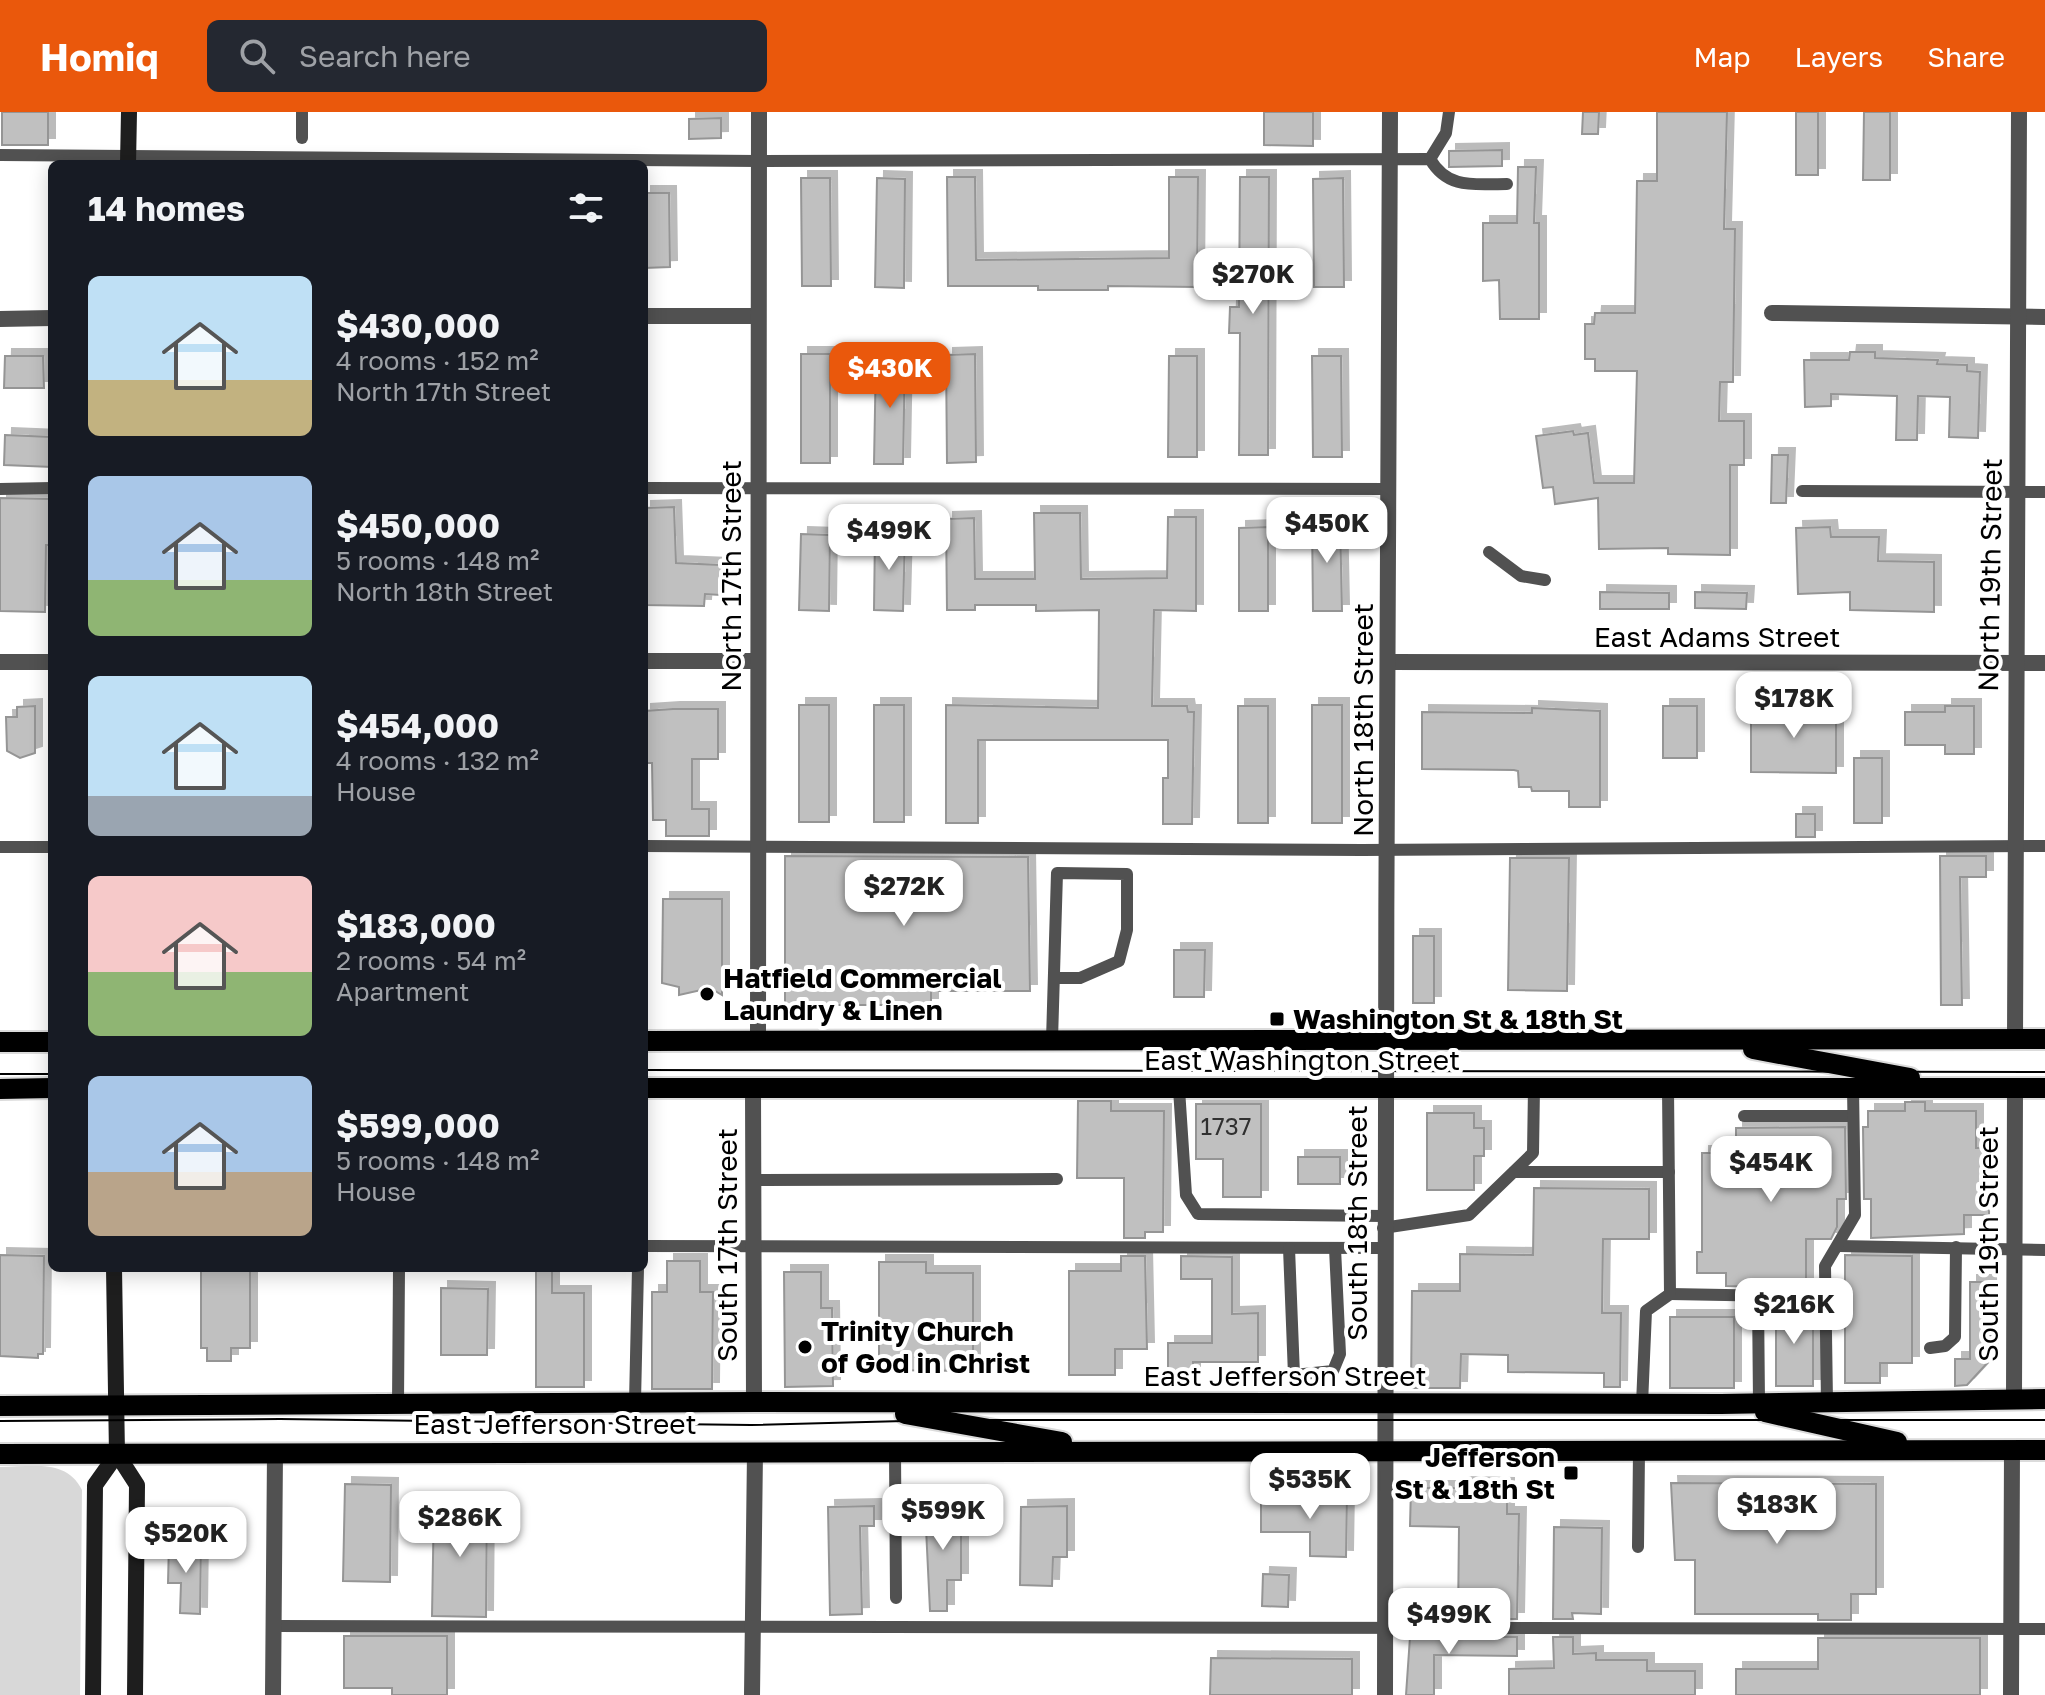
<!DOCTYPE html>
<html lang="en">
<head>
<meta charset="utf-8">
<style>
	:root { --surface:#171b24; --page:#242831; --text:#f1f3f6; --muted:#9ea1a6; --accent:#ea580c }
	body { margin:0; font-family:"Golos Text",sans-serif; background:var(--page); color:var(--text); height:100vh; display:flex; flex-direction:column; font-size:30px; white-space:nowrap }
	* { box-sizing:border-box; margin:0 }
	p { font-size:26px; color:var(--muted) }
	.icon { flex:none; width:44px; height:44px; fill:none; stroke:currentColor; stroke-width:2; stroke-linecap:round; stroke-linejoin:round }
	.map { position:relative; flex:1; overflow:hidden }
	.details { position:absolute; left:48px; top:48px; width:600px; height:1112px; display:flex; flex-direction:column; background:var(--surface); border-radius:12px; box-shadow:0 4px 20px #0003 }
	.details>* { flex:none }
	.price { position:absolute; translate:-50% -68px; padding:0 18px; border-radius:16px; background:#fff; color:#222; font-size:26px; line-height:52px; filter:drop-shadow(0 2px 4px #0008) }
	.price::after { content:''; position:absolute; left:50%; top:48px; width:24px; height:18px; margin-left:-12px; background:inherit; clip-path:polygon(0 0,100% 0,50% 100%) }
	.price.selected { background:var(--accent); color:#fff }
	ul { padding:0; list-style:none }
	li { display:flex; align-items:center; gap:24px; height:200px; padding:0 40px }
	li span { display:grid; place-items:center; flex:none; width:224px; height:160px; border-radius:12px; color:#555 }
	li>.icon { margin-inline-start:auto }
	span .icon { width:96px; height:96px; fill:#fffc; stroke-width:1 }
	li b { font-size:34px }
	h2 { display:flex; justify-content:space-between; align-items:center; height:96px; padding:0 40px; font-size:34px }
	header { display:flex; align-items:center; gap:48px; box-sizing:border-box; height:112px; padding:0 40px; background:var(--accent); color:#fff }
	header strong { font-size:38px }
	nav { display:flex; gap:44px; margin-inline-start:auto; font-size:28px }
	.search { width:560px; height:72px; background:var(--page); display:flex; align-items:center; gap:20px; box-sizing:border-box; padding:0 28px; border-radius:12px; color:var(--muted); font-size:30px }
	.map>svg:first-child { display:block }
</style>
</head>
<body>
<header>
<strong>Homiq</strong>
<div class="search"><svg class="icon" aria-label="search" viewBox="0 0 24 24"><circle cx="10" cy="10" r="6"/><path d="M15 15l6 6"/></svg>Search here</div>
<nav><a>Map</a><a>Layers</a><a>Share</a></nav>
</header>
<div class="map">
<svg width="2045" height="1583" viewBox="0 0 2045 1583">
	<defs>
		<filter id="shadow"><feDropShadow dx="7" dy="-7" stdDeviation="0" flood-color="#0004"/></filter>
	</defs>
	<rect width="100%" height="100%" fill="#fff"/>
	<path fill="#d8d8d8" d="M0 1355C31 1355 66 1346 82 1378L80 1583H0Z"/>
	<g fill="#c0c0c0" stroke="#959595" stroke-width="2" filter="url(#shadow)">
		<rect x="2" y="0" width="46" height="33"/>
		<polygon points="1264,0 1313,0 1313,34 1264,33"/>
		<polygon points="1583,0 1599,0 1598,22 1582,22"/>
		<polygon points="1657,0 1727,0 1724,117 1735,117 1733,270 1720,270 1719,309 1744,309 1744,353 1730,353 1730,443 1668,442 1668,436 1599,437 1598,386 1555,392 1553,375 1543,376 1536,324 1573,319 1574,323 1588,321 1594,371 1634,371 1637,259 1595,259 1595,247 1585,247 1585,212 1594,212 1595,201 1635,201 1637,69 1657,69"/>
		<rect x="1796" y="0" width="22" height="63"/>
		<polygon points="1864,0 1890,0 1890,68 1863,68"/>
		<polygon points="721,6 721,26 689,27 689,7"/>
		<polygon points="1502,38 1502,54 1449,55 1449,39"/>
		<polygon points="1518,55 1536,55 1534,111 1539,111 1539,207 1500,207 1499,168 1483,169 1483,111 1517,111"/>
		<polygon points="947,65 975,65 976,148 1169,146 1169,65 1198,65 1197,175 1108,174 1108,178 1038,178 1038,174 948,174"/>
		<polygon points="1240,65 1269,65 1268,343 1239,343 1240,221 1229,221 1230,195 1239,195"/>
		<polygon points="801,66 830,66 831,174 802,174"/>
		<polygon points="877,66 905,67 904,176 875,175"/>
		<polygon points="1343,66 1344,175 1314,175 1313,67"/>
		<polygon points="644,81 669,81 670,155 644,156"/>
		<polygon points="1850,240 1875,240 1875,246 1938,248 1937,252 1967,253 1967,259 1980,260 1978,326 1949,325 1950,285 1918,284 1917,328 1896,328 1897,284 1831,282 1831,294 1805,295 1804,248 1849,248"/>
		<rect x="801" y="242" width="29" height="109"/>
		<polygon points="975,242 976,350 947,351 946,243"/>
		<polygon points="5,244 43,244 44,276 4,276"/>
		<polygon points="876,244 905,244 903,352 874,352"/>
		<polygon points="1169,244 1197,244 1197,345 1168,345"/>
		<polygon points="1312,244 1341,244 1342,345 1313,345"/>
		<polygon points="5,323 52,325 52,355 4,353"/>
		<polygon points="1772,343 1788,343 1786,391 1771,391"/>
		<polygon points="0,386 52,387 52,433 46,433 45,500 0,499"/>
		<polygon points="674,395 676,451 721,453 720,483 705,482 704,494 644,493 644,396"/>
		<polygon points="1034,401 1080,401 1081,467 1167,466 1168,405 1196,405 1196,499 1154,498 1152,594 1187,594 1188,600 1194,600 1192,712 1163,712 1163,666 1168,666 1168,628 978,628 978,711 946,711 946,593 1098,596 1099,498 1036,499 1036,493 975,493 975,498 947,498 946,407 974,406 975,467 1035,467"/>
		<polygon points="1340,406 1342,499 1313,499 1312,407"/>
		<polygon points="1268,415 1268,499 1239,499 1239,416"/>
		<polygon points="1830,415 1831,425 1879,425 1878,449 1934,450 1934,500 1850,498 1850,480 1798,482 1796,416"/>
		<polygon points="801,422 830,423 829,499 799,498"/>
		<polygon points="875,422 905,423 903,499 874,498"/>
		<polygon points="1600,480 1669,481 1669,497 1600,497"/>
		<polygon points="1695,480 1747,481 1746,497 1695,496"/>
		<rect x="799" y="593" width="30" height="117"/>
		<rect x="874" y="593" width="30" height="117"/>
		<rect x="1312" y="593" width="30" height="118"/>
		<polygon points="35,594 35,641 20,646 7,639 6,605 17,605 17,595"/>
		<rect x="1238" y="594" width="30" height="117"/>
		<rect x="1663" y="594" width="34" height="52"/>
		<polygon points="1836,594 1836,661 1751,660 1751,596"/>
		<polygon points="1945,594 1974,594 1974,642 1945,642 1945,633 1905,633 1905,600 1945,600"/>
		<polygon points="1532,596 1600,599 1600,695 1569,695 1569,679 1532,679 1531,675 1519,675 1518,659 1514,658 1422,657 1422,600 1532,601"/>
		<polygon points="673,597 718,597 718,647 692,647 692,697 709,697 709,724 666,724 666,708 653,708 652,651 644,651 644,599"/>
		<rect x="1854" y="646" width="28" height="65"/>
		<rect x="1796" y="702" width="19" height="23"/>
		<polygon points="785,744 1028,745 1030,879 931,879 931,893 785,893"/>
		<polygon points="1940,744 1986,744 1986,765 1960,765 1962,893 1941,893"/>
		<polygon points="1510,746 1569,746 1567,879 1508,878"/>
		<polygon points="663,787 722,787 722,883 710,876 679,883 679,875 662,871"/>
		<rect x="1413" y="824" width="21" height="67"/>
		<polygon points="1174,838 1205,838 1204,885 1174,885"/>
		<polygon points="1078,989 1111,989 1111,999 1164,999 1163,1120 1145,1120 1145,1126 1124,1126 1124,1066 1077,1066"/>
		<polygon points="1905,990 1925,990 1925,999 1976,999 1976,1036 1990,1036 1989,1103 1964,1103 1964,1122 1871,1126 1871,1087 1864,1087 1863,1015 1868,1015 1868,999 1905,999"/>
		<polygon points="1196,992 1261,992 1261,1085 1223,1085 1223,1047 1196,1047"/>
		<polygon points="1427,1001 1474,1001 1474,1016 1484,1016 1484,1044 1474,1044 1474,1078 1427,1078"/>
		<polygon points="1845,1015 1846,1087 1837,1087 1837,1115 1831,1127 1806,1127 1806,1176 1726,1174 1726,1161 1697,1161 1697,1140 1702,1140 1702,1041 1736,1041 1736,1016"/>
		<rect x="1298" y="1045" width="42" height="27"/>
		<polygon points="1534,1076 1649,1077 1649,1127 1603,1127 1602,1201 1621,1201 1620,1275 1604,1275 1604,1261 1508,1260 1508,1243 1461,1242 1460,1276 1411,1276 1412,1179 1460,1179 1460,1142 1533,1143"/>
		<polygon points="0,1143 44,1144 43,1242 38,1242 38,1246 0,1244"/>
		<polygon points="1845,1143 1912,1144 1912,1251 1880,1251 1880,1271 1845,1271"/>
		<polygon points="1121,1144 1145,1144 1147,1237 1115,1237 1115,1263 1069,1263 1069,1159 1121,1159"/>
		<polygon points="1181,1144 1232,1145 1232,1202 1258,1201 1258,1250 1193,1250 1193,1268 1168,1268 1168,1231 1212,1231 1212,1167 1181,1167"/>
		<polygon points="667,1149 700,1149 700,1180 713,1180 712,1277 652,1277 652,1180 667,1180"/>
		<polygon points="879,1150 926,1150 926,1161 973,1161 973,1259 879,1258"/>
		<polygon points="201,1156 250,1156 250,1236 231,1236 231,1249 207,1249 207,1236 201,1236"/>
		<polygon points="536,1156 552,1156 552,1181 584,1181 584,1275 536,1275"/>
		<polygon points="784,1160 821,1160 821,1196 832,1196 833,1274 785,1275"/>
		<polygon points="1970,1170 1989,1170 1991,1247 1967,1273 1955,1274 1955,1247 1970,1247"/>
		<polygon points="441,1176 488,1177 487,1243 441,1243"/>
		<polygon points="1776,1193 1813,1195 1813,1274 1776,1274"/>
		<rect x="1670" y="1205" width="64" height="71"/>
		<polygon points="1671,1371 1876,1372 1876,1482 1851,1482 1851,1508 1818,1508 1818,1502 1695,1502 1695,1448 1675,1448"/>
		<polygon points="345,1372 391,1373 390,1470 343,1469"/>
		<polygon points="1459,1372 1507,1373 1507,1402 1519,1402 1517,1507 1458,1507 1459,1415 1410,1414 1411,1376 1459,1376"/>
		<polygon points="1310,1384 1347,1384 1346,1445 1310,1444 1310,1420 1261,1420 1261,1386 1310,1387"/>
		<polygon points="434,1388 487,1389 486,1505 432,1504"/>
		<polygon points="874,1394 874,1414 860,1414 862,1502 830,1503 828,1395"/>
		<polygon points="961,1394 961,1468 947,1468 947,1499 930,1499 925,1395"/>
		<polygon points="1067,1394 1067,1445 1053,1445 1052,1474 1020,1473 1021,1395"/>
		<polygon points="1554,1415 1602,1416 1601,1502 1572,1501 1573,1507 1553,1507"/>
		<polygon points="169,1431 201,1432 200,1502 180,1501 181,1471 168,1471"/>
		<polygon points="1263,1462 1289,1463 1288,1495 1262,1494"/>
		<polygon points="344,1524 447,1524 447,1583 392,1583 392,1576 344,1576"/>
		<polygon points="1410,1525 1517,1525 1517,1544 1434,1543 1434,1583 1406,1583"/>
		<polygon points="1553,1525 1573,1525 1573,1542 1596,1541 1596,1548 1647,1548 1647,1559 1695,1559 1695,1583 1509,1583 1509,1557 1554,1556"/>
		<polygon points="1818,1526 1980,1526 1980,1583 1736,1583 1736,1557 1818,1557"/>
		<polygon points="1211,1546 1352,1547 1352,1583 1210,1583"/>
	</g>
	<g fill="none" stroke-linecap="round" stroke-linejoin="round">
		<defs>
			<g id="primary">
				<polyline points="644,929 2045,927"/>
				<polyline points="0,930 52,930"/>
				<polyline points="1753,937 1910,966"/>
				<polyline points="644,976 2045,976"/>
				<polyline points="0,977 52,976"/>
				<polyline points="0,1294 754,1290 1721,1292 2045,1287"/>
				<polyline points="1765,1300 1897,1330"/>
				<polyline points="905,1302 1062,1330"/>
				<polyline points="0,1342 2045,1338"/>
			</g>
		</defs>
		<use href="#primary" stroke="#dbdbdb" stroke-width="24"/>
		<g stroke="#515151" stroke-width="12">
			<polyline points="302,26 302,0"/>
			<path d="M0 43 758 49 1430 47C1448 78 1475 72 1507 72"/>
			<polyline points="1430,47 1446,21 1449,0"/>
			<polyline points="644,376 1389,377"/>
			<polyline points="0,377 52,376"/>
			<polyline points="1802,379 2045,380"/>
			<polyline points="1489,440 1521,464 1545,468"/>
			<polyline points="644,734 1362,738 2045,734"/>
			<polyline points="0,735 52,735"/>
			<polyline points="1052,928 1057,761 1127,762 1127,818 1119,849 1080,866 1054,866"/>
			<polyline points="1179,977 1186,1083 1198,1102 1383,1104"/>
			<polyline points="1744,1004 1853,1004"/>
			<polyline points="1514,1060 1669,1060"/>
			<polyline points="753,1068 1057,1067"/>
			<polyline points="1383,1116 1469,1103 1533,1041 1534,976"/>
			<polyline points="644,1134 1383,1136"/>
			<polyline points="1839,1134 2045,1138"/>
			<polyline points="1289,1136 1294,1263 1333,1259 1340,1242 1335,1136"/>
			<polyline points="1670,1182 1826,1185"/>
			<polyline points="1758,1185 1759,1291"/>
			<polyline points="1930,1236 1945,1234 1955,1225 1956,1135"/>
			<polyline points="635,1290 638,1156"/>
			<polyline points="1827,1290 1825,1154 1855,1103 1853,976"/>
			<polyline points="398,1292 399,1156"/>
			<polyline points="1642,1292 1646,1199 1670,1182 1668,977"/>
			<polyline points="895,1339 896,1486"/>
			<polyline points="1638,1435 1639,1339"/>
			<polyline points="273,1514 2045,1517"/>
		</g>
		<g stroke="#515151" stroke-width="16">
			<polyline points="1772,201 2045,205"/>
			<polyline points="644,204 758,204"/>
			<polyline points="0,207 52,206"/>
			<polyline points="644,549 757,549"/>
			<polyline points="0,550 52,550"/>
			<polyline points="1388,550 2045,551"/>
			<polyline points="2015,927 2019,0"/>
			<polyline points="758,928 759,0"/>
			<polyline points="753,977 754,1290"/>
			<polyline points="2014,1287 2015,976"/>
			<polyline points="273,1583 275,1341"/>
			<polyline points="752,1583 755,1340"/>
			<path d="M1385 1583C1383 1055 1389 528 1390 0"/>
			<polyline points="2011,1583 2012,1338"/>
		</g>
		<g stroke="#1e1e1e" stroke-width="16">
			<polyline points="128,52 129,0"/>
			<polyline points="114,1156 117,1342 137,1373 135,1583"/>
			<polyline points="93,1583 95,1373 117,1342"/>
		</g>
		<use href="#primary" stroke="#000" stroke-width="20"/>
		<g stroke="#000" stroke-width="2">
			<polyline points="644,958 2045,960"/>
			<polyline points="0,962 52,962"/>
			<polyline points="0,1309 280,1307 751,1313 942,1308 2045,1308"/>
		</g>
	</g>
	<g fill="#000" stroke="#fff" stroke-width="3">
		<circle cx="707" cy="882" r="8"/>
		<rect x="1269" y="899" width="16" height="16" rx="4"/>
		<circle cx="805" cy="1235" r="8"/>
		<rect x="1563" y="1353" width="16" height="16" rx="4"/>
	</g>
	<g text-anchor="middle" stroke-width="8" stroke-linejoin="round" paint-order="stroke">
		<g font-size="24" fill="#303030">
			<text x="1226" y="1023">1737</text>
		</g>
		<g font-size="28" fill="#000" stroke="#fff">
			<text transform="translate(1990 463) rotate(-89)" y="10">North 19th Street</text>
			<text transform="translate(731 464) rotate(-90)" y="10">North 17th Street</text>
			<text x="1717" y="535">East Adams Street</text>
			<text transform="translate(1363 608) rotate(-90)" y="10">North 18th Street</text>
			<text x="1302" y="958">East Washington Street</text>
			<text transform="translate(1357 1111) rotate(-90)" y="10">South 18th Street</text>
			<text transform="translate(1988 1132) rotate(-90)" y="10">South 19th Street</text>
			<text transform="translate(727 1133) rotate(-90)" y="10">South 17th Street</text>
			<text x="1285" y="1274">East Jefferson Street</text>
			<text x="555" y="1322">East Jefferson Street</text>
		</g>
		<g font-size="28" font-weight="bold" fill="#000" stroke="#fff" text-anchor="start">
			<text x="723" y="876">Hatfield Commercial<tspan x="723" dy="32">Laundry &amp; Linen</tspan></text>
			<text x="1293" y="917">Washington St &amp; 18th St</text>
			<text x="821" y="1229">Trinity Church<tspan x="821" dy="32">of God in Christ</tspan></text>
			<text x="1555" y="1355" text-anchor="end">Jefferson<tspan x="1555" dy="32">St &amp; 18th St</tspan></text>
		</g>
	</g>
</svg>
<b class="price" style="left:1253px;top:204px">$270K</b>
<b class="price selected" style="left:890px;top:298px">$430K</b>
<b class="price" style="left:1327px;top:453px">$450K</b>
<b class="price" style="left:889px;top:460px">$499K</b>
<b class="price" style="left:1794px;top:628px">$178K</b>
<b class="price" style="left:904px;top:816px">$272K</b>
<b class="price" style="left:1771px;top:1092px">$454K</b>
<b class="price" style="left:1794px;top:1234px">$216K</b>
<b class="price" style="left:1310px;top:1409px">$535K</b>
<b class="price" style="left:1777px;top:1434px">$183K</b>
<b class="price" style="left:943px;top:1440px">$599K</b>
<b class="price" style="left:460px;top:1447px">$286K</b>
<b class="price" style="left:186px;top:1463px">$520K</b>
<b class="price" style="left:1449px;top:1544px">$499K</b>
<section class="details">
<h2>14 homes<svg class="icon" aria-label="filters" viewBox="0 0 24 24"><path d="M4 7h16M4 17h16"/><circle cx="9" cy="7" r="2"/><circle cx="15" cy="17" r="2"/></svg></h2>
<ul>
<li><span style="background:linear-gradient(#bfe0f5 65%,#c2b280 0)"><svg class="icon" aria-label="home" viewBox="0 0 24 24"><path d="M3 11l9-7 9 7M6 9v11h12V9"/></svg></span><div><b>$430,000</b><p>4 rooms · 152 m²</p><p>North 17th Street</p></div></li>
<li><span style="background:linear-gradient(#a9c7e8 65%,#8fb573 0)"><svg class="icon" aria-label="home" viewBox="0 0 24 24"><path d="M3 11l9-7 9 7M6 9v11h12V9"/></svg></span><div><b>$450,000</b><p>5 rooms · 148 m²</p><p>North 18th Street</p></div></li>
<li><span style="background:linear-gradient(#bfe0f5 75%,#9aa5b1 0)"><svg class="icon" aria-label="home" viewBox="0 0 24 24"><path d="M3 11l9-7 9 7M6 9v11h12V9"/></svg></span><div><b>$454,000</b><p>4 rooms · 132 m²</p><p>House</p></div></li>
<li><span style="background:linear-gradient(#f6c9c9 60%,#8fb573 0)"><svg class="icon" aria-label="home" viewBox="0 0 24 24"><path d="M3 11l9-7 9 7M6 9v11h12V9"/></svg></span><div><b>$183,000</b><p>2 rooms · 54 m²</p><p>Apartment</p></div></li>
<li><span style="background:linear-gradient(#a9c7e8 60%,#b9a48a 0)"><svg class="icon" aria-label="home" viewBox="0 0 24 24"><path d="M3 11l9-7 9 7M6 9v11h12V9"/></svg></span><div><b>$599,000</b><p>5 rooms · 148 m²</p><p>House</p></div></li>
</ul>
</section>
</div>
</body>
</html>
